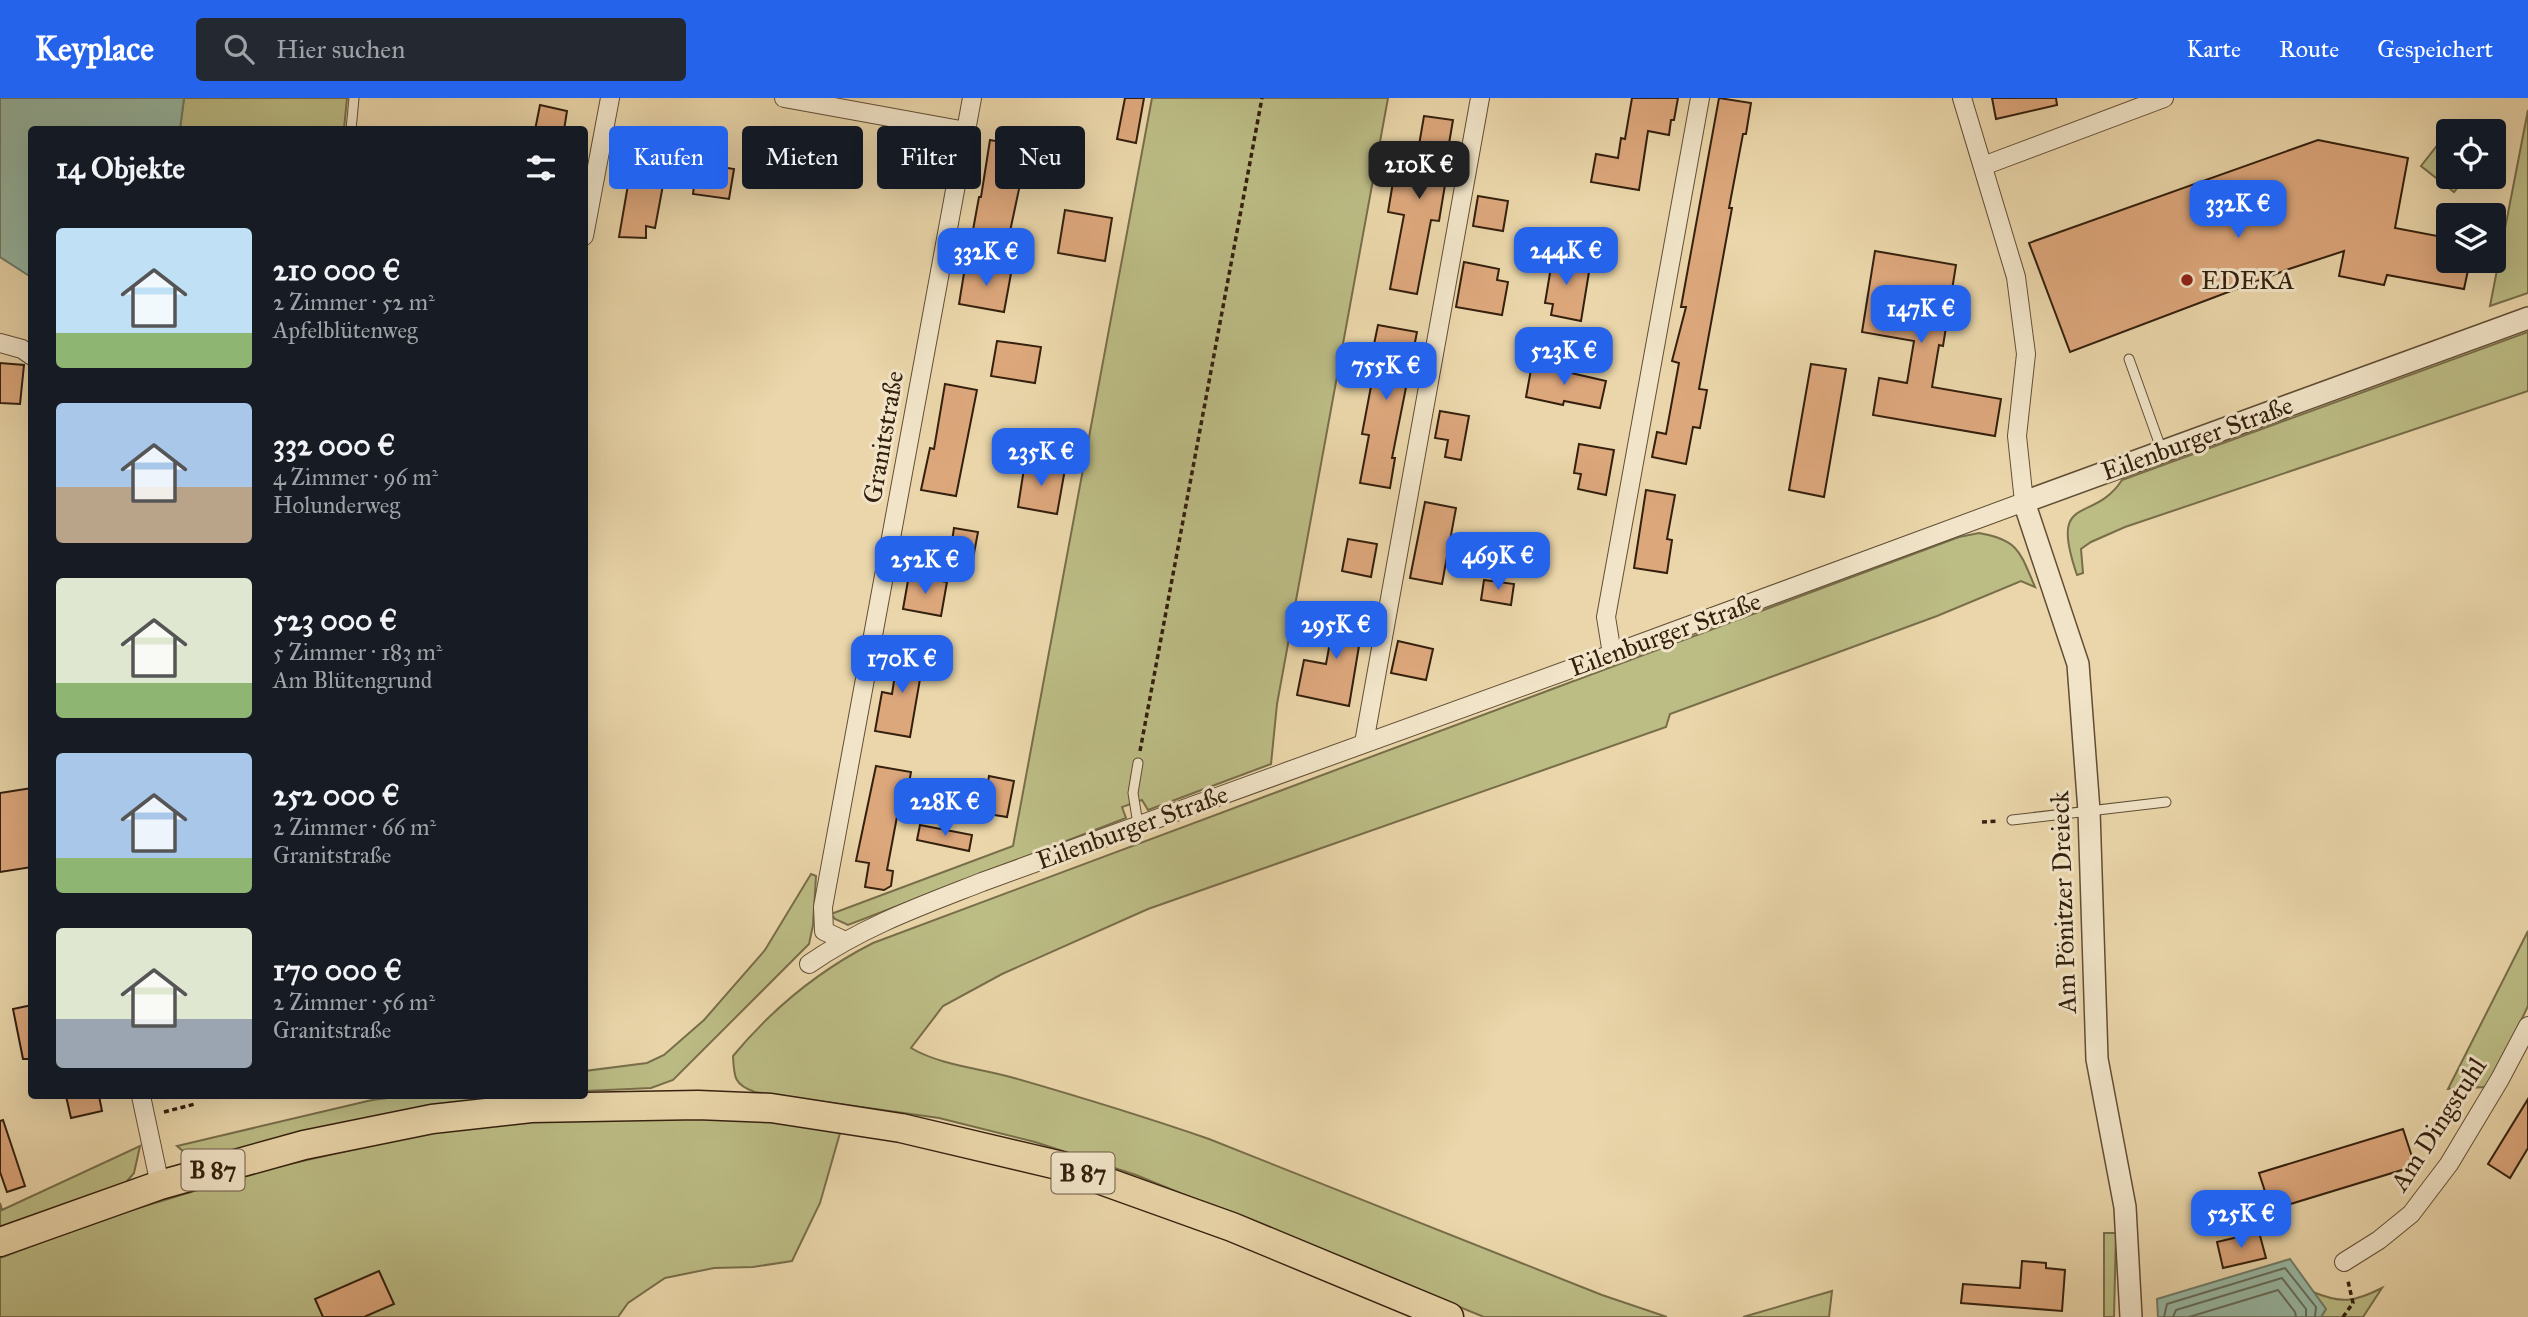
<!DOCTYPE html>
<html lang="de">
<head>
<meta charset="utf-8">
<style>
	:root { --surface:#171b24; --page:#242831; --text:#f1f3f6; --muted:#9ea1a6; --accent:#2563eb }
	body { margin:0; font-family:"IM FELL Great Primer",serif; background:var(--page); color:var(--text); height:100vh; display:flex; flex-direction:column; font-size:26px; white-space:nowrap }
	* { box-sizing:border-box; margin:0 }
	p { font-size:23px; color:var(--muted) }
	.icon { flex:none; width:38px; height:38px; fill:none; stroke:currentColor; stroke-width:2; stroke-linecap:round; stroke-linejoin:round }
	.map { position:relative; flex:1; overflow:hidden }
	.drawer { position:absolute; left:28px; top:28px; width:560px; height:973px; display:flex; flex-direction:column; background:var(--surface); border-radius:7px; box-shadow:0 7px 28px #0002 }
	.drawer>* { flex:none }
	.banner { position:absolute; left:609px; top:28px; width:665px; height:63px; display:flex; gap:14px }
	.controls { position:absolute; left:2436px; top:21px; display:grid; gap:14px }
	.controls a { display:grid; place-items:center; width:70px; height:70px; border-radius:7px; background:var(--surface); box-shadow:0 7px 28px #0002; font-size:35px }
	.price { position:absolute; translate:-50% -60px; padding:0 16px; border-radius:14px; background:var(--accent); color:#fff; font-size:23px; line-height:46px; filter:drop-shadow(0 2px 4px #0008) }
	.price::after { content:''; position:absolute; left:50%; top:42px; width:21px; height:16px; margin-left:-10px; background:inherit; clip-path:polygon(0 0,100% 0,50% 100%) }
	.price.active { background:#222; color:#fff }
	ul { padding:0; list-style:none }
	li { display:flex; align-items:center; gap:21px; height:175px; padding:0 28px }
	li span { display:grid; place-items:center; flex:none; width:196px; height:140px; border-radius:7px; color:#555 }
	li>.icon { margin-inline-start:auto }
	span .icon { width:84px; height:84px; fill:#fffc; stroke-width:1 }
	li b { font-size:30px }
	h2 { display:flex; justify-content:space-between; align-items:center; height:84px; padding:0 28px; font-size:30px }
	.pill { padding:0 24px; border-radius:7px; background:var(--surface); box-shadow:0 7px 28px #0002; font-size:24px; line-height:63px }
	.pill.active { background:var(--accent); color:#fff }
	header { display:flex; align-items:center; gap:42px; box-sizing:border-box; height:98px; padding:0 35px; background:var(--accent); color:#fff }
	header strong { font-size:33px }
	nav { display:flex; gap:38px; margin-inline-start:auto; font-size:24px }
	.search { width:490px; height:63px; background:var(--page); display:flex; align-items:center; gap:18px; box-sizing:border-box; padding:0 24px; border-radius:7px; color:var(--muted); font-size:26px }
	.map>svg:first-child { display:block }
</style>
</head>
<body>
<header>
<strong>Keyplace</strong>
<div class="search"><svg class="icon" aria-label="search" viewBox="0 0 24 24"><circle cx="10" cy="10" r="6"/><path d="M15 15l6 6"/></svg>Hier suchen</div>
<nav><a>Karte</a><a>Route</a><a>Gespeichert</a></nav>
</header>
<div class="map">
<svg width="2528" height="1219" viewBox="0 0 2528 1219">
	<rect width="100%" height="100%" fill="#ead6aa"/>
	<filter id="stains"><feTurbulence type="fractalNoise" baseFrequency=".00286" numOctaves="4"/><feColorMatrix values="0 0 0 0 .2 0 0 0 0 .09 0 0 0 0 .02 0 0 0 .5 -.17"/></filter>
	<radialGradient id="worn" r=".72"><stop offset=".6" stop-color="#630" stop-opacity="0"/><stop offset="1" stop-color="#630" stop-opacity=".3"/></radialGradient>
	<g fill="#bcbc85" stroke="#786e4a" stroke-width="2">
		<polygon points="184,0 347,0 344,31 180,31"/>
		<polygon points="1152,0 1388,0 1277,606 1271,666 1148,712 1142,702 1122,709 1126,720 848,827 835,821 831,816 1013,748"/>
		<polygon points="2528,12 2528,195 2490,208"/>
		<polygon points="2436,49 2448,58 2448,79 2466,79 2454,94 2421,68"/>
		<path d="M2528 234V293L2125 429 2091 444 2081 451 2083 475 2077 477C2048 393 2093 427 2122 382Z"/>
		<path d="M1979 435C2019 442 2020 454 2035 489L2021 483 1937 518 1670 616 1666 629 1148 811 1002 876 943 908 911 950C942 968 980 970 1014 980 1080 999 1145 1019 1209 1041L1602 1197 1667 1219H1484L1136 1077 1035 1044 939 1020 755 994C734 987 734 979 733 958 772 911 818 873 873 845L1959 439Z"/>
		<polygon points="811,776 816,778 813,827 809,846 673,982 651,990 585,993 585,973 647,965 664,957 704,922 765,852"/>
		<polygon points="2528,833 2528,908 2508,950 2486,989 2448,991"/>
		<polygon points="404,998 543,998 214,1058 184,1054 177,1048 372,1002"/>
		<polygon points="564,1019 755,1019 840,1035 820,1105 792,1163 753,1169 714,1170 665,1180 628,1205 618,1219 0,1219 0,1160 99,1122 263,1072 434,1033"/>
		<polygon points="140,1048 134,1075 123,1088 0,1134 0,1105 2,1112"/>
		<polygon points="2104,1135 2116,1135 2114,1219 2104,1219"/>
		<path d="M2382 1190 2363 1219H2321L2326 1211 2313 1194C2342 1206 2354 1204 2382 1190Z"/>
		<polygon points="1832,1193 1829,1219 1743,1219"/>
	</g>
	<g fill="#98b9a5" stroke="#707c69" stroke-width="2">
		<polygon points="0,0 184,0 180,31 32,32 31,179 0,159"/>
		<polygon points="2290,1161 2326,1211 2321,1219 2158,1219 2157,1201"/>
	</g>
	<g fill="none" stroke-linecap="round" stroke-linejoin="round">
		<g stroke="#666c5a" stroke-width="2">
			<polyline points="2164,1219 2167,1206 2285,1170 2316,1209 2315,1219"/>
			<polyline points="2173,1219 2176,1212 2282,1180 2306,1211 2306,1219"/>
			<polyline points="2189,1219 2278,1192 2295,1214 2296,1219"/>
		</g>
	</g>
	<g fill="#dda77c" stroke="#34200e" stroke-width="2">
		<polygon points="1125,0 1144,0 1136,45 1117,41"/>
		<polygon points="1632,0 1678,0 1674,22 1671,22 1669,37 1648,33 1639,92 1591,84 1596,56 1618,60 1621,40 1625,41"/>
		<polygon points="1719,0 1751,5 1746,36 1743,36 1729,110 1732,110 1699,291 1707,292 1700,330 1693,329 1686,366 1652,359 1657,334 1666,336 1679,265 1672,263 1686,209 1681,209"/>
		<polygon points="1992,0 2056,0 2057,7 1996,21"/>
		<polygon points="540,7 567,13 564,32 535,32"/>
		<polygon points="1424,18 1453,22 1444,75 1447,75 1439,123 1431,122 1417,196 1390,191 1404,117 1388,114 1396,66 1415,70"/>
		<polygon points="774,29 806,35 798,75 766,69"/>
		<polygon points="990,42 1028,49 1009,138 973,132 979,99 981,99"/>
		<polygon points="2318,42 2408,60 2395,130 2448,140 2448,163 2470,163 2464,191 2387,177 2384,187 2339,178 2344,153 2289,171 2070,254 2029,145"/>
		<polygon points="898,53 928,59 923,89 892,83"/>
		<polygon points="697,65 734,71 729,101 693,96"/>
		<polygon points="629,81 663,87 655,130 646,128 646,140 619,139"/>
		<polygon points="1478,98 1508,103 1503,133 1473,128"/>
		<polygon points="1065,112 1112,120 1105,163 1058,155"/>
		<polygon points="1554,151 1576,155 1574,172 1589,174 1581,223 1551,217 1553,206 1545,205"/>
		<polygon points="1875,153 1956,167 1943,248 1939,247 1932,289 2001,301 1995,338 1873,317 1879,280 1907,285 1914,243 1862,234"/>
		<polygon points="1464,164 1499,171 1497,182 1508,184 1502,217 1456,209"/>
		<polygon points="990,166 1012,170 1004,214 959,206 965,169 989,173"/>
		<polygon points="1378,227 1417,234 1392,360 1395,360 1390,390 1360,385 1369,337 1362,336 1376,262 1371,261"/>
		<polygon points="997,243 1041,249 1035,285 991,278"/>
		<polygon points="0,265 24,267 20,306 0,305"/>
		<polygon points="1532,266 1606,283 1600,310 1564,303 1563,307 1526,299"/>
		<polygon points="1811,266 1846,271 1824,399 1789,392"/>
		<polygon points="945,286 977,292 956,398 921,392 930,350 934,351"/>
		<polygon points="1440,313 1469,318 1461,362 1445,359 1448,342 1435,340"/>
		<polygon points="1579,346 1614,352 1606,397 1578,391 1581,376 1574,375"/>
		<polygon points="1025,364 1065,371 1057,416 1018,409"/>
		<polygon points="1646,392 1675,397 1667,441 1672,442 1667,475 1634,470"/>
		<polygon points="1425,404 1456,410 1442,486 1410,480"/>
		<polygon points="954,430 978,434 972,466 949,463"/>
		<polygon points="1348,441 1377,446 1371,479 1342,473"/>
		<polygon points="909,477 947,484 941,518 903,511"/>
		<polygon points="1484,482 1514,486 1511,507 1481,502"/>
		<polygon points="1337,507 1365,512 1349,608 1297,597 1304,562 1326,566"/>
		<polygon points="1398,543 1433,551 1426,582 1391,575"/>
		<polygon points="899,551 928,556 924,582 920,581 910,639 875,633 882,594 892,596"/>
		<polygon points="876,668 911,674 905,709 899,708 887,772 893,773 891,788 884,792 865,789 869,765 856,763"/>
		<polygon points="989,678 1014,683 1007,719 982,715"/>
		<polygon points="32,690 32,769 0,774 0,695"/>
		<polygon points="920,727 972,737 969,753 917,742"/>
		<polygon points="32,907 32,961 23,961 13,911"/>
		<polygon points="66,998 99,998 102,1013 71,1020"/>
		<polygon points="2528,1001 2528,1050 2510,1080 2488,1066"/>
		<polygon points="3,1022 25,1088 7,1094 0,1074 0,1023"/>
		<polygon points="2403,1031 2415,1068 2271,1112 2259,1075"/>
		<polygon points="2259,1134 2266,1160 2223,1170 2217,1144"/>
		<polygon points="2022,1163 2046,1165 2046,1170 2065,1172 2062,1213 1961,1205 1963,1186 2020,1190"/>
		<polygon points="379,1173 394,1206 364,1219 323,1219 315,1201"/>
	</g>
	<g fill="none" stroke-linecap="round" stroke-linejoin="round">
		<defs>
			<g id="service">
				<polyline points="351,32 354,0"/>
				<polyline points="2129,261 2162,353"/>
				<polyline points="1138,665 1133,695 1138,726"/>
				<polyline points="2012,722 2166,704"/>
			</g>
			<g id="minor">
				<polyline points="784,0 966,33"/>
				<polyline points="1983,68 2164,0"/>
				<polyline points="584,138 610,0"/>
				<polyline points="0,245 22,251 32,258"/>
				<polyline points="1612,556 1606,519 1700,0"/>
				<polyline points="1364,645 1480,0"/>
				<polyline points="843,842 824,833 823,809 972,0"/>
				<path d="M809 866C864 828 921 808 982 784L1612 556 2024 404 2017 338 2026 256 2016 179 1962 0"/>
				<polyline points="141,998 160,1087"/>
				<polyline points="2344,1164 2379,1142 2411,1116 2449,1066 2500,981 2528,928"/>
			</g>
			<polyline id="tertiary" points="2131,1219 2125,1109 2097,961 2089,713 2078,566 2024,404 2528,220"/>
			<polyline id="primary" points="0,1144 160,1087 304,1047 432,1021 531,1010 698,1007 771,1010 901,1030 1062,1068 1232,1129 1449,1219"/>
		</defs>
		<use href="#service" stroke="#624e35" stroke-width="11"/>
		<use href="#minor" stroke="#624e35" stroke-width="20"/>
		<use href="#tertiary" stroke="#624e35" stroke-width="24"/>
		<use href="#primary" stroke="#34200e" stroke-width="31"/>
		<g stroke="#34200e" stroke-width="3.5" stroke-dasharray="5 3.5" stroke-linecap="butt">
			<polyline points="1140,653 1262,0"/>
			<polyline points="1982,724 1999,723"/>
			<polyline points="164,1014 195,1006"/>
			<polyline points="2343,1219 2353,1205 2348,1183"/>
		</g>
		<use href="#service" stroke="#f1e4c8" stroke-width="9"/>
		<use href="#minor" stroke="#f1e4c8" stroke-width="18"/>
		<use href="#tertiary" stroke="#f1e4c8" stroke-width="21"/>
		<use href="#primary" stroke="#ead6aa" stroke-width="28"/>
	</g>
	<circle fill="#8f2418" stroke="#f1e4c8" stroke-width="2.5" cx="2187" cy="182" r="7"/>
	<g text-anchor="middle" stroke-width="6" stroke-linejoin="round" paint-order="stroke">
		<g fill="#f1e4c8" stroke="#6d5b46" stroke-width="2">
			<rect x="181.5" y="1051.5" width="63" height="41" rx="5"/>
			<rect x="1051.5" y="1054.5" width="63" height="41" rx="5"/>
		</g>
		<g font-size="24" font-weight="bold" fill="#34200e">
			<text x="213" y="1080">B 87</text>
			<text x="1083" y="1083">B 87</text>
		</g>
		<g font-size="26" fill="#34200e" stroke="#f1e4c8" text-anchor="start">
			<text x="2201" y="191">EDEKA</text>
		</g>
		<g font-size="26" fill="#34200e" stroke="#f1e4c8">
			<text transform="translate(883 339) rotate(-80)" y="9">Granitstraße</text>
			<text transform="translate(2197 340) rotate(-20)" y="9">Eilenburger Straße</text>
			<text transform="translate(1665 536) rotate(-20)" y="9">Eilenburger Straße</text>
			<text transform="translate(1132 729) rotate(-20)" y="9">Eilenburger Straße</text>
			<text transform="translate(2063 804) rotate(-92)" y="9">Am Pönitzer Dreieck</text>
			<text transform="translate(2438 1026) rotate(-57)" y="9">Am Dingstuhl</text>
		</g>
	</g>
	<rect width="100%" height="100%" filter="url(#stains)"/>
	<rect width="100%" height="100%" fill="url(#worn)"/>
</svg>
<div class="controls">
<a><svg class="icon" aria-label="locate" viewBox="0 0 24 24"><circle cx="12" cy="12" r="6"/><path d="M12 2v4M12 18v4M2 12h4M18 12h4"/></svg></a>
<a><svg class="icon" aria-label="layers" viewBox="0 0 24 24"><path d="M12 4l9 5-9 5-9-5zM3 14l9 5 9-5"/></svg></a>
</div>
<b class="price active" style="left:1419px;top:103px">210K €</b>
<b class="price" style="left:2238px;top:142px">332K €</b>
<b class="price" style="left:1566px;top:189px">244K €</b>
<b class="price" style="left:986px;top:190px">332K €</b>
<b class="price" style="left:1921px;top:247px">147K €</b>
<b class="price" style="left:1564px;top:289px">523K €</b>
<b class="price" style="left:1386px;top:304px">755K €</b>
<b class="price" style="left:1041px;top:390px">235K €</b>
<b class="price" style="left:1498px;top:494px">469K €</b>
<b class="price" style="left:925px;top:498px">252K €</b>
<b class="price" style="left:1336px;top:563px">295K €</b>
<b class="price" style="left:902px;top:597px">170K €</b>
<b class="price" style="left:945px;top:740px">228K €</b>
<b class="price" style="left:2241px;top:1152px">525K €</b>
<div class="banner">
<a class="pill active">Kaufen</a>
<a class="pill">Mieten</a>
<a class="pill">Filter</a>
<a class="pill">Neu</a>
</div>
<section class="drawer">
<h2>14 Objekte<svg class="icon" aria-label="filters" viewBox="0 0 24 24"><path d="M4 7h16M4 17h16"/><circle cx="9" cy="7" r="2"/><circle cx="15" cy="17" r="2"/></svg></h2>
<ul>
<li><span style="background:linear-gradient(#bfe0f5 75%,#8fb573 0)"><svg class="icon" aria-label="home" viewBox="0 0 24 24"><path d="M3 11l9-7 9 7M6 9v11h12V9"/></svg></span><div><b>210 000 €</b><p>2 Zimmer · 52 m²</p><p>Apfelblütenweg</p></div></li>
<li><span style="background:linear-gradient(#a9c7e8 60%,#b9a48a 0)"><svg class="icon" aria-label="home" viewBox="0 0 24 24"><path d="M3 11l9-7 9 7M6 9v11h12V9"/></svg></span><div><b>332 000 €</b><p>4 Zimmer · 96 m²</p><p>Holunderweg</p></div></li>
<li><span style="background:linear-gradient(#dfe7d0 75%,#8fb573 0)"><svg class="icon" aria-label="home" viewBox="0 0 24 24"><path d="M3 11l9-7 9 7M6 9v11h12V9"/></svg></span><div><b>523 000 €</b><p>5 Zimmer · 183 m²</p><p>Am Blütengrund</p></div></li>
<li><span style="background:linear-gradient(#a9c7e8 75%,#8fb573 0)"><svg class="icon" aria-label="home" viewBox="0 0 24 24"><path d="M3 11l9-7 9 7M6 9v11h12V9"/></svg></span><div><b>252 000 €</b><p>2 Zimmer · 66 m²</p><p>Granitstraße</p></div></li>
<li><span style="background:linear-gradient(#dfe7d0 65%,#9aa5b1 0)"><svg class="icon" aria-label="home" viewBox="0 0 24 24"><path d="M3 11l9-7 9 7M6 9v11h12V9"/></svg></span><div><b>170 000 €</b><p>2 Zimmer · 56 m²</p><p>Granitstraße</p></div></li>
</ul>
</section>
</div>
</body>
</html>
